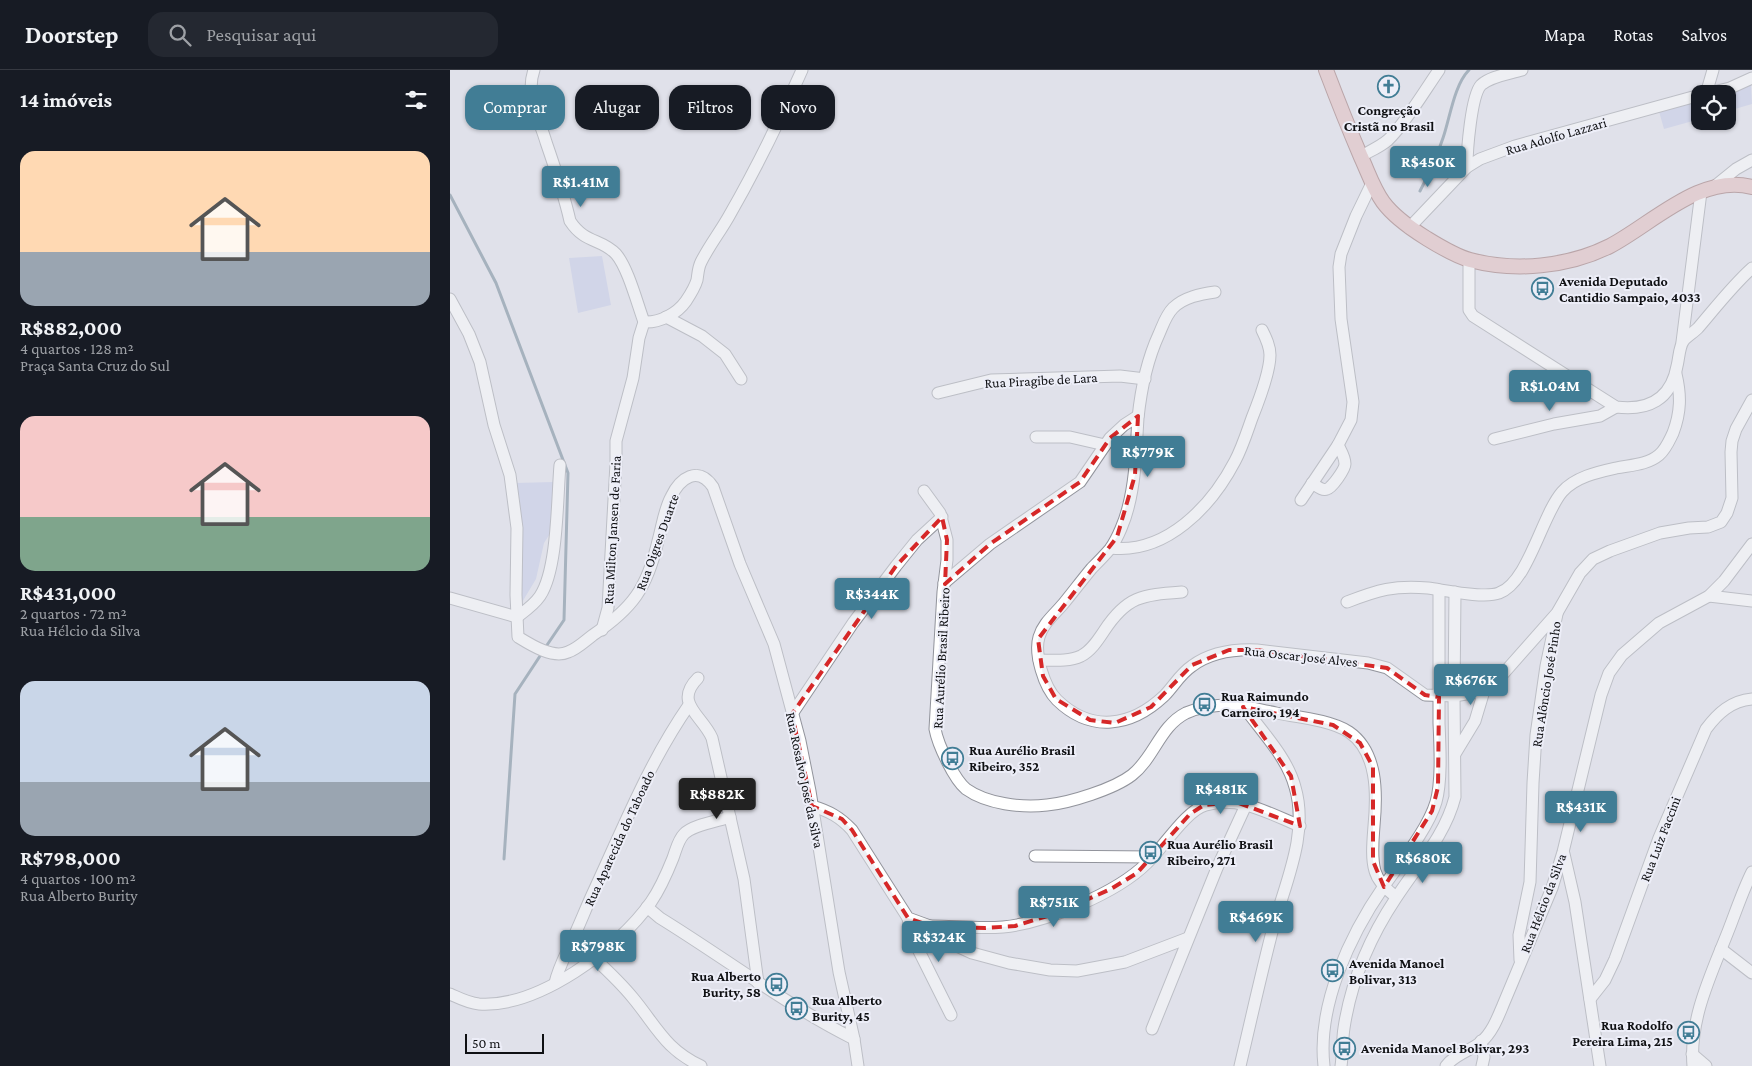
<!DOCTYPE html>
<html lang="pt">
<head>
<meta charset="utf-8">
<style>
	:root { --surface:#171b24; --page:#242831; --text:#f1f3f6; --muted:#9ea1a6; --line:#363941; --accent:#417d95 }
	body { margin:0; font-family:"Crimson Pro",serif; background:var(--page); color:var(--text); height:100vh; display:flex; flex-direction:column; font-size:19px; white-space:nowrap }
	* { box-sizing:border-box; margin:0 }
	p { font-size:16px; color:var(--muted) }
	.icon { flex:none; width:28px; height:28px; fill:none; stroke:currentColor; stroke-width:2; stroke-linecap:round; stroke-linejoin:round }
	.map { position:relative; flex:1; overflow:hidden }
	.sheet { display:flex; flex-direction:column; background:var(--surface); width:450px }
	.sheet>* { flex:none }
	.banner { position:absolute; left:15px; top:15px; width:475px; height:45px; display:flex; gap:10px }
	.controls { position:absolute; left:1241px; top:15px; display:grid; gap:10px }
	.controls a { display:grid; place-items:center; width:45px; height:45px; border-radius:10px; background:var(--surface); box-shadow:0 1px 4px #0004; font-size:25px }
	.scale { position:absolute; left:15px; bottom:12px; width:79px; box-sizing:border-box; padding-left:5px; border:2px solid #0f1013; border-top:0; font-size:14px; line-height:18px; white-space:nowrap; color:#0f1013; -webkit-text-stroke:4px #edeef8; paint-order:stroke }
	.price { position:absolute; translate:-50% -42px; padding:0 11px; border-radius:5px; background:var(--accent); color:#fff; font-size:16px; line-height:32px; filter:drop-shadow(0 1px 2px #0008) }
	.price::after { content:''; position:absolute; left:50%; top:30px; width:15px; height:11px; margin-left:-8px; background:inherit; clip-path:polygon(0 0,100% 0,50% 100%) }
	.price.current { background:#222; color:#fff }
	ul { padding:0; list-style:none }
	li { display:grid; align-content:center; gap:10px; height:265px; padding:0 20px }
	li span { display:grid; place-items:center; height:155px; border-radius:15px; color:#555 }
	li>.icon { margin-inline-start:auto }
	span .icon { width:90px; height:90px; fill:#fffc; stroke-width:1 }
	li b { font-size:21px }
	h2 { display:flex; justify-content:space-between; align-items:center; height:60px; padding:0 20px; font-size:21px }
	.chip { padding:0 18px; border-radius:15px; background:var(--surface); box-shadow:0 1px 4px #0004; font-size:18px; line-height:45px }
	.chip.current { background:var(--accent); color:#fff }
	header { display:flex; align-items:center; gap:30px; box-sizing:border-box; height:70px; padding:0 25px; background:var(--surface); border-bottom:1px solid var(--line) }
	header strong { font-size:24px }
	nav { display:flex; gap:28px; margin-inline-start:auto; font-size:18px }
	.search { width:350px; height:45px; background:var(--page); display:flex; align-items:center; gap:12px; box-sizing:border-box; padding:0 18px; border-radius:15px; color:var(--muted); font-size:19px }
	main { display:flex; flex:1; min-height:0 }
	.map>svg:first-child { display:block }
</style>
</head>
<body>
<header>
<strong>Doorstep</strong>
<div class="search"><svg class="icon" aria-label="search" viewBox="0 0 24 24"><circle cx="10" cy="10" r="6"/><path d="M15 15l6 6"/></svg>Pesquisar aqui</div>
<nav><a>Mapa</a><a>Rotas</a><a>Salvos</a></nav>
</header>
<main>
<section class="sheet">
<h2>14 imóveis<svg class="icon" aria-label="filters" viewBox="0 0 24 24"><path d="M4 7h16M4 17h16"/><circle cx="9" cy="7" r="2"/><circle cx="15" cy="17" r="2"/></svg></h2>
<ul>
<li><span style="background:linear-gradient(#ffd9b3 65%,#9aa5b1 0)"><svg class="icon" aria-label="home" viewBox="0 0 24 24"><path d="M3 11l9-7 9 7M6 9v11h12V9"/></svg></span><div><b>R$882,000</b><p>4 quartos · 128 m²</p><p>Praça Santa Cruz do Sul</p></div></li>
<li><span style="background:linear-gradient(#f6c9c9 65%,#7fa58c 0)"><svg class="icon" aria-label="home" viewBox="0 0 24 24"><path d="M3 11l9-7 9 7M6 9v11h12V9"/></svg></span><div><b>R$431,000</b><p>2 quartos · 72 m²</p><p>Rua Hélcio da Silva</p></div></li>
<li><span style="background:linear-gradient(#c9d6e8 65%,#9aa5b1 0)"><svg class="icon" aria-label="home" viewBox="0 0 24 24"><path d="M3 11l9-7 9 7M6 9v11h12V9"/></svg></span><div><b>R$798,000</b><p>4 quartos · 100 m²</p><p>Rua Alberto Burity</p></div></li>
</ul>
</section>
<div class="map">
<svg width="1302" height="996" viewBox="0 0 1302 996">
	<rect width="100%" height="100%" fill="#e0e1ea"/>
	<g fill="#bfc5e7">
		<polygon points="1301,14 1302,34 1278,41 1278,24"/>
		<polygon points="1250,27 1250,49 1214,59 1208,38"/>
		<polygon points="152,186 161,235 128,243 119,188"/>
		<polygon points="104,412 103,459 94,473 86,509 71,534 70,431 64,413"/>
	</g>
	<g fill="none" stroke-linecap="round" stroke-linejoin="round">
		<g stroke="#60788a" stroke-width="3">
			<path d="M970 121C979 104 987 86 993 68 1000 48 1004 15 1019 0"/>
			<polyline points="0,125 46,213 118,403 114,550 95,578"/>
			<polyline points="54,789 65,624 92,583"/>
		</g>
		<defs>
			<g id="minor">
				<path d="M84 0C75 25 89 48 96 72 105 98 114 124 120 151 135 174 151 168 166 184 178 198 187 233 194 252"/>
				<polyline points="1255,24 1280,18 1302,8"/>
				<polyline points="1256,24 1263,0"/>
				<path d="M911 86C920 81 930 77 938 70 955 54 975 20 989 0"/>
				<path d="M1017 97C1017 81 1021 26 1031 15 1041 6 1059 4 1072 0"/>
				<polyline points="1265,116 1286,99 1302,90"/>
				<polyline points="959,158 1017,97 1030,89 1065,76 1250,25"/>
				<path d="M1019 190V240L1023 246 1166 337C1198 341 1221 330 1227 296 1229 289 1229 276 1234 270 1238 266 1244 262 1248 258 1266 237 1282 216 1302 198"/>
				<path d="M765 222C751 224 734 227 723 238 716 245 713 255 709 264 697 290 691 319 688 348 686 378 686 408 678 438 675 450 668 468 660 479 654 486 648 492 642 498 632 510 623 522 614 533 605 544 593 553 589 567 584 584 594 617 607 630 641 663 681 657 714 626 724 616 730 604 742 596 761 582 784 579 807 580L918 593 937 598 975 625 1004 626 1034 621"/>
				<path d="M0 229 19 264 30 292 44 355 60 405 67 458 66 525 68 567C81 575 103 589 118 582 127 579 135 571 143 565 183 538 197 518 208 471 212 457 214 440 221 427 230 408 248 395 263 417L290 494 324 574 350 671 360 721 389 902 404 969 408 996"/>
				<polyline points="216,247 252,266 275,284 291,309"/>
				<polyline points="1232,272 1251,122"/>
				<polyline points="488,323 541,310 670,306 695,309"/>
				<polyline points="586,367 620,367 655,375"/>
				<polyline points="1044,369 1104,354 1150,346 1166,337"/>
				<path d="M862 413C867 416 872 421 877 419 882 418 895 399 895 394 895 387 891 381 888 375"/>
				<path d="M474 421 490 443 497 470V490L493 522 485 659C488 675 504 709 516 719 537 734 572 738 597 735 619 733 664 719 682 705 704 688 710 656 736 643 749 637 766 635 781 635 795 636 811 640 826 643 847 647 881 650 899 662 928 682 927 724 924 756 923 770 921 788 925 801 928 812 937 820 946 827"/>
				<polyline points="851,430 888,375 901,350 903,332 891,249 889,197 891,184 906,146 922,113"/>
				<path d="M661 478C716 484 761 437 785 391 792 378 797 362 802 348 808 333 820 301 820 285 820 276 816 268 812 260"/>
				<polyline points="494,513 540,474 630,412 660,368 674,355 688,346"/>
				<polyline points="1259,526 1302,531"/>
				<path d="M0 528 67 547C75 541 84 535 90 526 108 499 107 429 110 395"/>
				<path d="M897 532C928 520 944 515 978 518 994 520 1034 529 1049 523 1078 513 1092 445 1112 422 1125 407 1148 402 1166 398 1181 395 1197 395 1209 385 1216 379 1219 371 1223 363 1231 342 1231 325 1226 304"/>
				<path d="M152 560 158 538 166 393V371L183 308 189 268 194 252C209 253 227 244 236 231 240 225 245 217 247 210 248 204 248 198 251 192 259 176 270 162 279 146 306 99 330 50 352 0"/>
				<path d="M589 590C602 590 618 592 631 586 641 581 648 570 654 561 677 526 692 525 732 522"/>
				<path d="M248 608C223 633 252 645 262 668L294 809 308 913"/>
				<polyline points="342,644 403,553 446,496 467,470 492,447"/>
				<polyline points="1005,684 1025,651 1034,621 1053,604 1107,543 1130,503 1143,489 1160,481 1210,463 1239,458 1258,457 1271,452 1277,443 1282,428 1281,382 1282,371 1286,359 1302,330"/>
				<path d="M362 736C379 741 390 747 402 760L458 848 480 856 509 877 522 883 559 893 600 900 627 901 675 892 738 868"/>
				<polyline points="1114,784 1125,832 1150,996"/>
				<polyline points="585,786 703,787"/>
				<path d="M197 837 210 848C275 888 336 935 404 969"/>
				<polyline points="458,848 460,860 463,869 501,945"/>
				<path d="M480 856C504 856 529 859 553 857 595 853 667 823 697 793 713 778 736 740 756 735 789 725 820 744 850 756"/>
				<polyline points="1271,879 1302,903"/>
				<path d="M144 888C158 901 171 913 183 928 207 957 215 979 251 996"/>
				<polyline points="1070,890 1069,865 1080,812 1083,713 1086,665 1096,596 1107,544"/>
				<path d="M105 913C109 895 118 881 125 864 131 851 136 838 142 825 172 761 198 694 239 635"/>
				<path d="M0 924C9 928 18 933 29 934 88 938 168 879 201 832 210 819 217 803 223 788 226 780 228 770 234 764 242 755 268 751 280 747"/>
				<path d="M1140 929 1155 910 1165 889 1209 768 1256 659C1268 643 1281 631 1302 629"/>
				<polyline points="702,959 767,798 796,735"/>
				<polyline points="1031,971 1034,987 1032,996"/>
				<polyline points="1242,984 1256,996"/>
				<path d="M790 996C801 950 811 904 823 858 835 813 859 764 845 717 837 687 812 662 794 637"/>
				<path d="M874 996C867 935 900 865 934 816 950 793 978 759 986 732 992 711 990 676 989 653 989 609 989 564 989 520"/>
				<path d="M891 996C893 983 892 970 894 958 901 912 920 867 946 828 968 794 995 766 1005 727L1004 626 1005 522"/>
				<path d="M996 996C1005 984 1020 981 1031 972 1042 963 1048 947 1053 935L1102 818 1113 782 1151 625 1159 603 1172 585 1209 553 1259 526 1274 511 1302 474"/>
				<path d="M1243 996C1239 948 1262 903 1279 859 1286 841 1293 820 1302 802"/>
			</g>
			<path id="major" d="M876 0C887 29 899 59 911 87 918 102 923 118 933 132 944 147 960 158 976 168 989 176 1005 186 1020 190 1065 202 1118 197 1160 176 1202 154 1251 103 1302 117"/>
		</defs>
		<use href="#minor" stroke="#92949c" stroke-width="13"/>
		<use href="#major" stroke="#8b5c5c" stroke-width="16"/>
		<use href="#minor" stroke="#fff" stroke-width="11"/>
		<use href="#major" stroke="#e2b6b5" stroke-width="14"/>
	</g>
	<path d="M0 0H1302V996H0ZM688 346 685 405 667 467 588 569 593 606 606 629 640 650 665 653 701 637 742 595 779 580H807L937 598 975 625 989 627 988 717 982 741 934 817 923 791V697L910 673 883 655 793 637 841 706 850 756 786 732 754 735 740 744 687 803 661 819 604 844 565 856 535 858 480 856 458 848 402 760 392 749 362 736 342 644 446 496 492 447 497 470 495 514 540 474 630 412 660 368Z" fill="#e0e1ea" fill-opacity=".55" fill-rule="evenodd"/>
	<path fill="none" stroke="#d62828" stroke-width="4" stroke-dasharray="10 6" stroke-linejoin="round" d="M688 346 685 405 667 467 588 569 593 606 606 629 640 650 665 653 701 637 742 595 779 580H807L937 598 975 625 989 627 988 717 982 741 934 817 923 791V697L910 673 883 655 793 637 841 706 850 756 786 732 754 735 740 744 687 803 661 819 604 844 565 856 535 858 480 856 458 848 402 760 392 749 362 736 342 644 446 496 492 447 497 470 495 514 540 474 630 412 660 368Z"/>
	<defs>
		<symbol id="church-ring" viewBox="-11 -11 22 22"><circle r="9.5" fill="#edeef8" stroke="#417d95" stroke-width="1.5"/><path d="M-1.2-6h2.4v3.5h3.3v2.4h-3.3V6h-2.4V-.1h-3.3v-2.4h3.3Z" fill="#417d95"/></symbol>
		<symbol id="bus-ring" viewBox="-11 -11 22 22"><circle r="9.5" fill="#edeef8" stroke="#417d95" stroke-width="1.5"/><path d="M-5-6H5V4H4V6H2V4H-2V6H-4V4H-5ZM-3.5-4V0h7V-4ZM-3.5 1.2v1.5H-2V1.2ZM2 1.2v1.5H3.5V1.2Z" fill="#417d95"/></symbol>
	</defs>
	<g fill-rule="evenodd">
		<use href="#church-ring" x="926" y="4" width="25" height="25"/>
		<use href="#bus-ring" x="1080" y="206" width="25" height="25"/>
		<use href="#bus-ring" x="742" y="622" width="25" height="25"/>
		<use href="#bus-ring" x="490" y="676" width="25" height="25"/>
		<use href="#bus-ring" x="688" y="770" width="25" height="25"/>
		<use href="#bus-ring" x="870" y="888" width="25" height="25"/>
		<use href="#bus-ring" x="314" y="902" width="25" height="25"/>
		<use href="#bus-ring" x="334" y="926" width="25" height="25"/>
		<use href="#bus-ring" x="1226" y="950" width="25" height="25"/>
		<use href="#bus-ring" x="882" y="966" width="25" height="25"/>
	</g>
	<g text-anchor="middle" stroke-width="4" stroke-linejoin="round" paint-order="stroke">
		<g font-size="14" font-weight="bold" fill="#0f1013" stroke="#edeef8" text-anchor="start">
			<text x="939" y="45" text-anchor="middle">Congreção<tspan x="939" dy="16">Cristã no Brasil</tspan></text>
			<text x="1109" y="216">Avenida Deputado<tspan x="1109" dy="16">Cantidio Sampaio, 4033</tspan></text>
			<text x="771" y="631">Rua Raimundo<tspan x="771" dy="16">Carneiro, 194</tspan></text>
			<text x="519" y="685">Rua Aurélio Brasil<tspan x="519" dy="16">Ribeiro, 352</tspan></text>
			<text x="717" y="779">Rua Aurélio Brasil<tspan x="717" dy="16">Ribeiro, 271</tspan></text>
			<text x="899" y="898">Avenida Manoel<tspan x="899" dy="16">Bolivar, 313</tspan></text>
			<text x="311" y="911" text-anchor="end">Rua Alberto<tspan x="311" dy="16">Burity, 58</tspan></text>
			<text x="362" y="935">Rua Alberto<tspan x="362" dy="16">Burity, 45</tspan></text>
			<text x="1223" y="960" text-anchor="end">Rua Rodolfo<tspan x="1223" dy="16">Pereira Lima, 215</tspan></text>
			<text x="911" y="983">Avenida Manoel Bolivar, 293</text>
		</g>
		<g font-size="14" fill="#0f1013" stroke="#edeef8">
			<text transform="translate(1106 66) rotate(-16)" y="5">Rua Adolfo Lazzari</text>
			<text transform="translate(591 310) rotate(-3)" y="5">Rua Piragibe de Lara</text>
			<text transform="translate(162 460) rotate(-87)" y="5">Rua Milton Jansen de Faria</text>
			<text transform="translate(207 472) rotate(-70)" y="5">Rua Oigres Duarte</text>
			<text transform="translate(851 586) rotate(6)" y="5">Rua Oscar José Alves</text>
			<text transform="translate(491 588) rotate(-87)" y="5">Rua Aurélio Brasil Ribeiro</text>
			<text transform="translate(1096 614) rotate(-81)" y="5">Rua Alôncio José Pinho</text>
			<text transform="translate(355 710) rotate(78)" y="5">Rua Rosalvo José da Silva</text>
			<text transform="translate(169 768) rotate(-65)" y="5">Rua Aparecida do Taboado</text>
			<text transform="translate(1210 769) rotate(-69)" y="5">Rua Luiz Faccini</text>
			<text transform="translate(1093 833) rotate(-69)" y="5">Rua Hélcio da Silva</text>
		</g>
	</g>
</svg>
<div class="controls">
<a><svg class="icon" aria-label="locate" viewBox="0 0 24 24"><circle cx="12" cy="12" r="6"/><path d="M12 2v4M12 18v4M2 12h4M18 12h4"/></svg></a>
</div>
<div class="scale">50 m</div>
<b class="price" style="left:978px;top:118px">R$450K</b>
<b class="price" style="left:131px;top:138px">R$1.41M</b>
<b class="price" style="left:1100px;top:342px">R$1.04M</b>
<b class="price" style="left:698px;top:408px">R$779K</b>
<b class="price" style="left:422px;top:550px">R$344K</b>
<b class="price" style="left:1021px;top:636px">R$676K</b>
<b class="price" style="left:771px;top:745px">R$481K</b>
<b class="price current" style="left:267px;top:750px">R$882K</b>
<b class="price" style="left:1131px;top:763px">R$431K</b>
<b class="price" style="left:973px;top:814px">R$680K</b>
<b class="price" style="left:604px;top:858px">R$751K</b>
<b class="price" style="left:806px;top:873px">R$469K</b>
<b class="price" style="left:489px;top:893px">R$324K</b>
<b class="price" style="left:148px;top:902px">R$798K</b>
<div class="banner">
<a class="chip current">Comprar</a>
<a class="chip">Alugar</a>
<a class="chip">Filtros</a>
<a class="chip">Novo</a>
</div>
</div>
</main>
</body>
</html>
